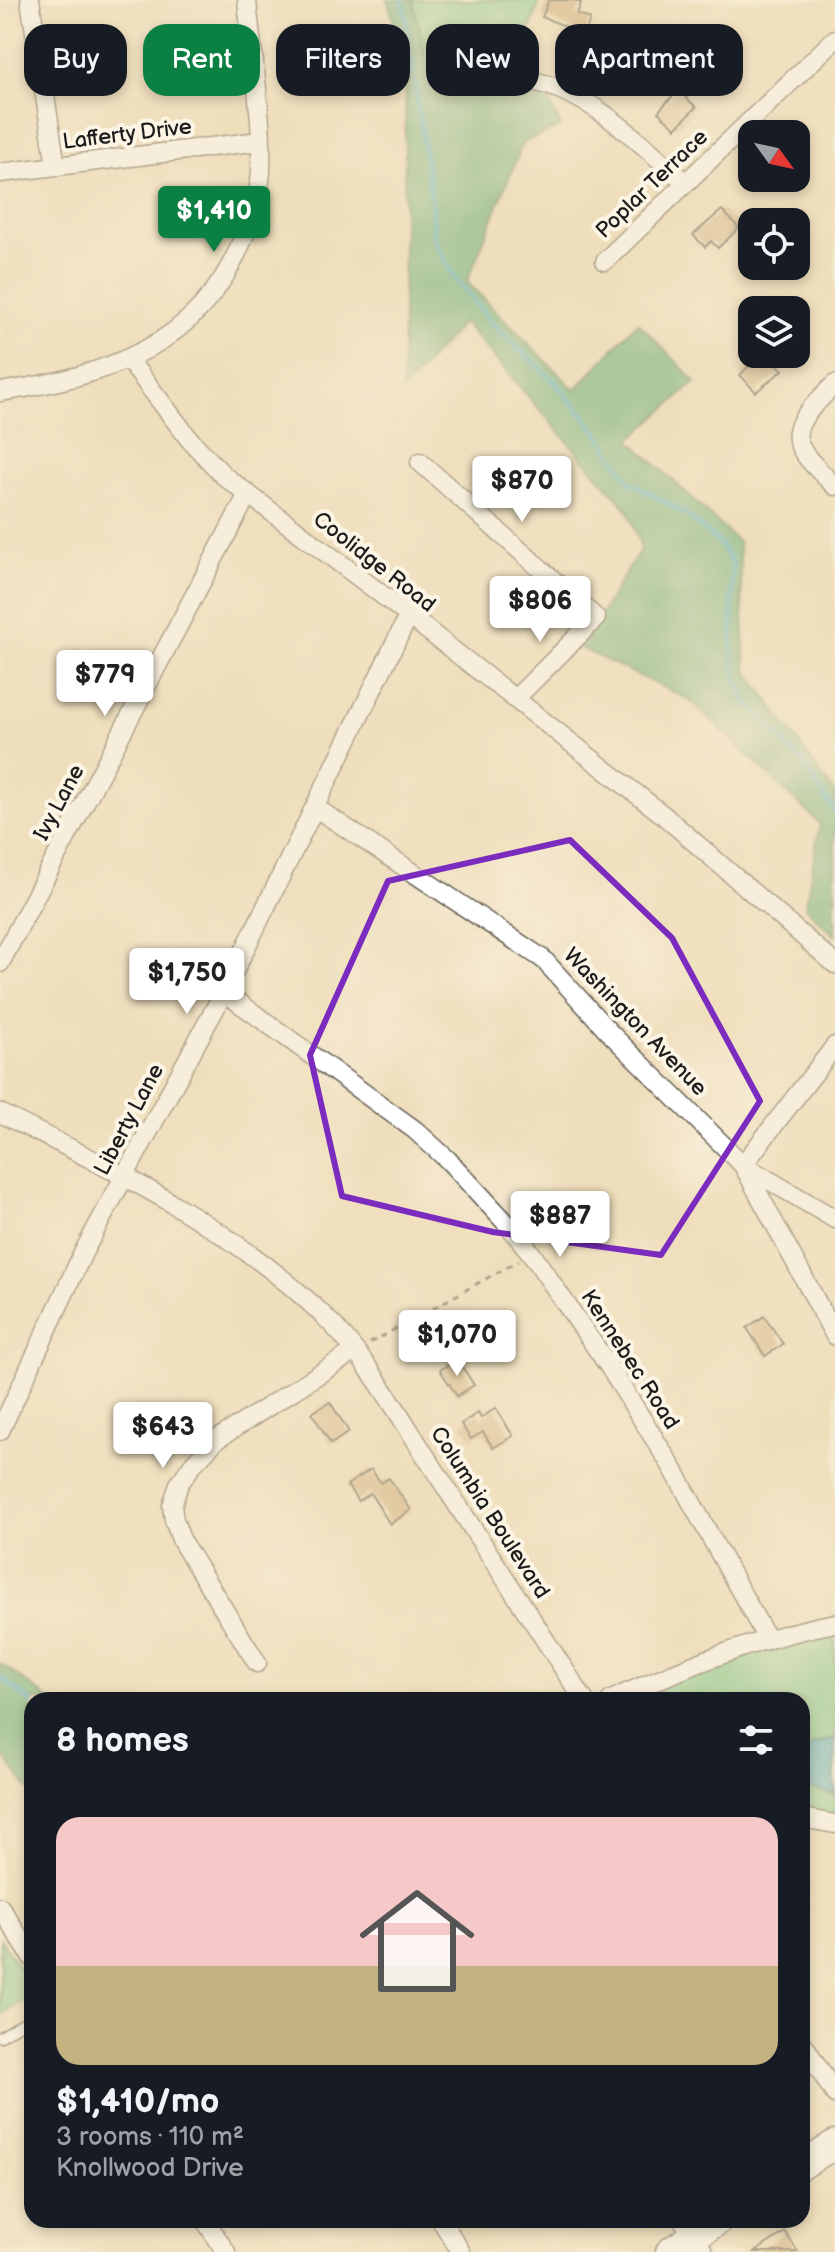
<!DOCTYPE html>
<html lang="en">
<head>
<meta charset="utf-8">
<style>
	:root { --surface:#171b24; --page:#242831; --text:#f1f3f6; --muted:#9ea1a6; --line:#363941; --accent:#0b8043 }
	body { margin:0; font-family:"Balsamiq Sans",sans-serif; background:var(--page); color:var(--text); height:100vh; display:flex; flex-direction:column; font-size:30px; white-space:nowrap }
	* { box-sizing:border-box; margin:0 }
	p { font-size:26px; color:var(--muted) }
	.icon { flex:none; width:44px; height:44px; fill:none; stroke:currentColor; stroke-width:2; stroke-linecap:round; stroke-linejoin:round }
	.map { position:relative; flex:1; overflow:hidden }
	.side { position:absolute; left:24px; top:1692px; width:786px; height:536px; display:flex; flex-direction:column; background:var(--surface); border-radius:24px; box-shadow:0 4px 12px #0003 }
	.side>* { flex:none }
	.guide { position:absolute; left:24px; top:24px; width:788px; height:72px; display:flex; gap:16px }
	.needle { width:52px; rotate:123deg }
	.tools { position:absolute; left:738px; top:120px; display:grid; gap:16px }
	.tools a { display:grid; place-items:center; width:72px; height:72px; border-radius:16px; background:var(--surface); box-shadow:0 4px 12px #0003; font-size:40px }
	.price { position:absolute; translate:-50% -68px; padding:0 18px; border-radius:8px; background:#fff; color:#222; font-size:26px; line-height:52px; filter:drop-shadow(0 2px 4px #0008) }
	.price::after { content:''; position:absolute; left:50%; top:48px; width:24px; height:18px; margin-left:-12px; background:inherit; clip-path:polygon(0 0,100% 0,50% 100%) }
	.price.on { background:var(--accent); color:#fff }
	ul { padding:0; list-style:none }
	li { display:grid; align-content:center; gap:16px; height:424px; padding:0 32px }
	li+li { border-top:2px solid var(--line) }
	li span { display:grid; place-items:center; height:248px; border-radius:24px; color:#555 }
	li>.icon { margin-inline-start:auto }
	span .icon { width:144px; height:144px; fill:#fffc; stroke-width:1 }
	li b { font-size:34px }
	h2 { display:flex; justify-content:space-between; align-items:center; height:96px; padding:0 32px; font-size:34px }
	.tag { padding:0 28px; border-radius:24px; background:var(--surface); box-shadow:0 4px 12px #0003; font-size:28px; line-height:72px }
	.tag.on { background:var(--accent); color:#fff }
	.map>svg:first-child { display:block }
</style>
</head>
<body>
<div class="map">
<svg width="835" height="2252" viewBox="0 0 835 2252">
	<rect width="100%" height="100%" fill="#fcf5e5"/>
	<filter id="ink" filterUnits="userSpaceOnUse"><feTurbulence type="fractalNoise" baseFrequency=".0125" numOctaves="2"/><feDisplacementMap in="SourceGraphic" scale="16" xChannelSelector="R" yChannelSelector="G"/><feConvolveMatrix kernelMatrix="1 2 1 2 8 2 1 2 1" color-interpolation-filters="sRGB"/></filter>
	<filter id="wash" filterUnits="userSpaceOnUse"><feTurbulence type="fractalNoise" baseFrequency=".006" numOctaves="4" result="noise"/><feDisplacementMap in="SourceGraphic" scale="32" xChannelSelector="R" yChannelSelector="G"/><feGaussianBlur stdDeviation="1.8" result="paint"/><feColorMatrix in="noise" values="0 0 0 0 0 0 0 0 0 0 0 0 0 0 0 0 0 1.4 0 .05"/><feComposite in="paint" operator="in"/></filter>
	<g filter="url(#wash)">
		<rect width="100%" height="100%" fill="#efdebc"/>
		<g fill="#76c98c" stroke="#497254" stroke-width="2">
			<polygon points="413,0 540,0 524,47 482,44 439,63 424,53"/>
			<polygon points="835,1637 835,1819 802,1814 802,1700 604,1700 764,1640"/>
			<polygon points="0,1939 32,1987 32,1995 0,2016"/>
		</g>
		<g fill="#60ad78" stroke="#3e644a" stroke-width="2">
			<polygon points="387,0 413,0 424,53 438,63 482,44 524,47 561,126 523,143 467,282 575,390 638,322 696,382 630,440 739,543 746,669 835,794 835,936 805,907 820,824 690,700 580,648 641,548 628,510 463,322 402,391 406,59"/>
			<polygon points="0,1663 50,1700 32,1700 32,1794 0,1752"/>
		</g>
		<polygon fill="#41a9c1" stroke="#2e626e" stroke-width="2" points="835,1738 835,1795 802,1786 802,1749"/>
		<g fill="none" stroke-linecap="round" stroke-linejoin="round">
			<g stroke="#41a9c1" stroke-width="5">
				<polyline points="403,0 432,204 434,237 443,257 455,278 495,327 553,380 597,431 629,481 687,515 719,543 732,562 732,654 738,684 748,703 803,763 835,813"/>
				<polyline points="0,1677 32,1703"/>
			</g>
		</g>
		<g id="blocks">
			<g fill="#d3b082">
				<polygon points="549,0 574,0 581,3 577,14 590,19 585,34 542,17"/>
				<polygon points="678,90 696,107 676,128 658,112"/>
				<polygon points="722,210 739,228 718,248 711,241 705,247 693,235"/>
				<polygon points="761,354 766,354 783,370 756,392 740,375"/>
				<polygon points="764,1316 783,1344 765,1356 747,1328"/>
				<polygon points="457,1359 474,1385 457,1396 440,1370"/>
				<polygon points="330,1402 349,1432 331,1444 312,1413"/>
				<polygon points="496,1408 513,1436 493,1448 483,1432 471,1439 461,1424 478,1413 481,1418"/>
				<polygon points="371,1469 381,1483 389,1478 411,1510 390,1524 370,1493 358,1501 347,1485"/>
				<polygon points="785,2232 798,2252 755,2252"/>
			</g>
		</g>
	</g>
	<g filter="url(#ink)">
		<use href="#blocks" fill-opacity="0" stroke="#666054" stroke-width="2"/>
		<g fill="none" stroke-linecap="round" stroke-linejoin="round">
			<defs>
				<polyline id="service" points="0,2037 32,2017"/>
				<g id="minor">
					<polyline points="30,0 56,166"/>
					<path d="M523 79C590 90 636 140 685 182"/>
					<polyline points="0,173 260,141"/>
					<polyline points="605,261 835,39"/>
					<polyline points="128,359 190,440 224,476 385,597 662,814 835,964"/>
					<path d="M835 384C785 432 785 439 835 486"/>
					<path d="M0 392C106 376 203 346 244 236 251 217 260 192 261 171 263 115 252 56 247 0"/>
					<polyline points="420,462 596,618 515,699"/>
					<polyline points="316,808 543,959 611,1034 743,1165 835,1219"/>
					<polyline points="0,963 248,494"/>
					<polyline points="224,992 415,1130 448,1160 509,1226 531,1253 608,1365 672,1467 767,1639"/>
					<polyline points="835,1046 743,1165 835,1336"/>
					<path d="M0 1113C113 1170 230 1225 322 1314 367 1357 399 1415 432 1466 483 1544 533 1622 584 1700"/>
					<polyline points="0,1431 84,1251 224,992 408,617"/>
					<polyline points="257,1663 182,1542 174,1520 172,1506 179,1484 193,1464 216,1440 355,1351"/>
					<path d="M611 1700C687 1666 753 1639 835 1623"/>
					<polyline points="802,1818 835,1824"/>
					<polyline points="0,1907 32,1957"/>
					<polyline points="802,2042 835,2094"/>
					<polyline points="205,2220 226,2252"/>
					<polyline points="441,2220 461,2252"/>
					<polyline points="683,2220 704,2252"/>
				</g>
				<g id="primary">
					<polyline points="802,2165 835,2144"/>
					<polyline points="670,2252 719,2220"/>
				</g>
			</defs>
			<use href="#service" stroke="#666054" stroke-width="12"/>
			<use href="#minor" stroke="#666054" stroke-width="21"/>
			<use href="#primary" stroke="#666054" stroke-width="31"/>
			<polyline stroke="#666054" stroke-width="3" stroke-dasharray="6 6" stroke-linecap="butt" points="370,1343 518,1261"/>
			<use href="#service" stroke="#fff" stroke-width="9"/>
			<use href="#minor" stroke="#fff" stroke-width="18"/>
			<use href="#primary" stroke="#fff" stroke-width="28"/>
		</g>
	</g>
	<path d="M0 0H835V2252H0ZM570 840 672 938 760 1101 661 1255 493 1232 342 1196 310 1055 388 881Z" fill="#efdebc" fill-opacity=".55" fill-rule="evenodd"/>
	<path fill="none" stroke="#7b2cbf" stroke-width="6" stroke-linejoin="round" d="M570 840 672 938 760 1101 661 1255 493 1232 342 1196 310 1055 388 881Z"/>
	<g text-anchor="middle" stroke-width="8" stroke-linejoin="round" paint-order="stroke">
		<g font-size="22" fill="#1c1c1c" stroke="#fcf5e5">
			<text transform="translate(127 133) rotate(-7)" y="8">Lafferty Drive</text>
			<text transform="translate(651 183) rotate(-44)" y="8">Poplar Terrace</text>
			<text transform="translate(375 561) rotate(38)" y="8">Coolidge Road</text>
			<text transform="translate(58 802) rotate(-62)" y="8">Ivy Lane</text>
			<text transform="translate(636 1021) rotate(46)" y="8">Washington Avenue</text>
			<text transform="translate(128 1119) rotate(-62)" y="8">Liberty Lane</text>
			<text transform="translate(631 1359) rotate(57)" y="8">Kennebec Road</text>
			<text transform="translate(491 1512) rotate(57)" y="8">Columbia Boulevard</text>
		</g>
	</g>
</svg>
<div class="tools">
<a><svg class="needle" viewBox="-14 -14 28 28"><path d="M0-13l5 13h-10z" fill="#e53935"/><path d="M0 13l5-13h-10z" fill="#9ea1a6"/></svg></a>
<a><svg class="icon" aria-label="locate" viewBox="0 0 24 24"><circle cx="12" cy="12" r="6"/><path d="M12 2v4M12 18v4M2 12h4M18 12h4"/></svg></a>
<a><svg class="icon" aria-label="layers" viewBox="0 0 24 24"><path d="M12 4l9 5-9 5-9-5zM3 14l9 5 9-5"/></svg></a>
</div>
<b class="price on" style="left:214px;top:254px">$1,410</b>
<b class="price" style="left:522px;top:524px">$870</b>
<b class="price" style="left:540px;top:644px">$806</b>
<b class="price" style="left:105px;top:718px">$779</b>
<b class="price" style="left:187px;top:1016px">$1,750</b>
<b class="price" style="left:560px;top:1259px">$887</b>
<b class="price" style="left:457px;top:1378px">$1,070</b>
<b class="price" style="left:163px;top:1470px">$643</b>
<div class="guide">
<a class="tag">Buy</a>
<a class="tag on">Rent</a>
<a class="tag">Filters</a>
<a class="tag">New</a>
<a class="tag">Apartment</a>
</div>
<section class="side">
<h2>8 homes<svg class="icon" aria-label="filters" viewBox="0 0 24 24"><path d="M4 7h16M4 17h16"/><circle cx="9" cy="7" r="2"/><circle cx="15" cy="17" r="2"/></svg></h2>
<ul>
<li><span style="background:linear-gradient(#f6c9c9 60%,#c2b280 0)"><svg class="icon" aria-label="home" viewBox="0 0 24 24"><path d="M3 11l9-7 9 7M6 9v11h12V9"/></svg></span><div><b>$1,410/mo</b><p>3 rooms · 110 m²</p><p>Knollwood Drive</p></div></li>
</ul>
</section>
</div>
</body>
</html>
